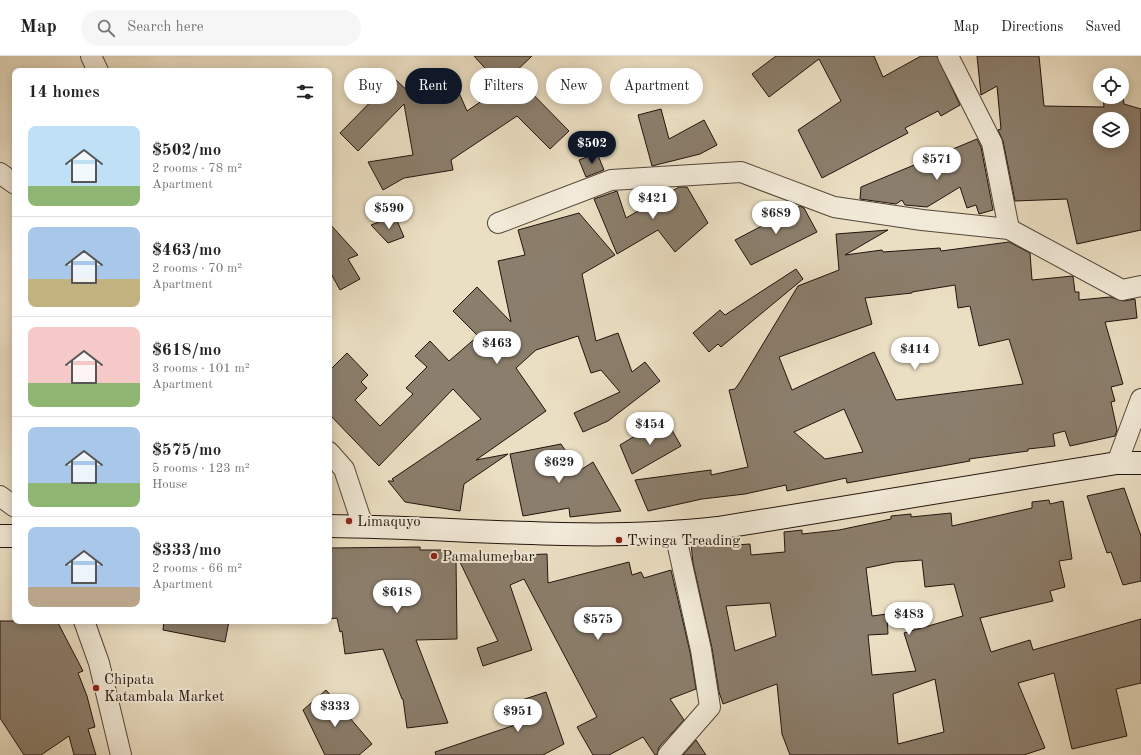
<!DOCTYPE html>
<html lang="en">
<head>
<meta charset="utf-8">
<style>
	:root { --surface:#fff; --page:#f6f6f6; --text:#222; --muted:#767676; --line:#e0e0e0; --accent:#111827 }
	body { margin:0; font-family:"Old Standard TT",serif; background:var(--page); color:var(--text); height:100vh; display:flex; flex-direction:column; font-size:15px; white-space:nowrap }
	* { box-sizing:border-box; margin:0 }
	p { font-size:13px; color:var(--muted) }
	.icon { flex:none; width:22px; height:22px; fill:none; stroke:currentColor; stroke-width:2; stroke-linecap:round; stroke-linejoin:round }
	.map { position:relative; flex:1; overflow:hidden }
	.drawer { position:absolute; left:12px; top:12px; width:320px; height:556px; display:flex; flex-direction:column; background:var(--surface); border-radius:8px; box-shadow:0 2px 10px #0003 }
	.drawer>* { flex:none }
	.top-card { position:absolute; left:344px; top:12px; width:380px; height:36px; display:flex; gap:8px }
	.fabs { position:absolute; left:1093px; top:12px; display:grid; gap:8px }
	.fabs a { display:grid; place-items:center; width:36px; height:36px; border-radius:50%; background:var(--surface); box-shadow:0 2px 10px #0003; font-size:20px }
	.price { position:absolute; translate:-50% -34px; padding:0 9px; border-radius:14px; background:#fff; color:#222; font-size:13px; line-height:26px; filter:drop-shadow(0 1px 2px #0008) }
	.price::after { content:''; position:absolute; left:50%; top:24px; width:12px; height:9px; margin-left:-6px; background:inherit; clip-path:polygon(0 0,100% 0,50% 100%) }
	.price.active { background:var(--accent); color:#fff }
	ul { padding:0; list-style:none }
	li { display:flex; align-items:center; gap:12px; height:100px; padding:0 16px }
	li+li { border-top:1px solid var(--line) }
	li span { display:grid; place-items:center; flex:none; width:112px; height:80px; border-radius:8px; color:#555 }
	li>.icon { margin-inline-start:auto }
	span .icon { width:48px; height:48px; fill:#fffc; stroke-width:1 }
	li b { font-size:17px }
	h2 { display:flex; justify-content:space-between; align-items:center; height:48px; padding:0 16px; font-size:17px }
	.tag { padding:0 14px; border-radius:18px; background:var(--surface); box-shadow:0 2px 10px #0003; font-size:14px; line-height:36px }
	.tag.active { background:var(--accent); color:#fff }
	header { display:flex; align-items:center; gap:24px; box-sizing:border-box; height:56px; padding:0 20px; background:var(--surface); border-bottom:1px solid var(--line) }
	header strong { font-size:19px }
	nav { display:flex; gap:22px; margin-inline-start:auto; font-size:14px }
	.search { width:280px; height:36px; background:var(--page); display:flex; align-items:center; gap:10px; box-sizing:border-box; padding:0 14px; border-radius:22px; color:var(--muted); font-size:15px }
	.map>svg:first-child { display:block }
</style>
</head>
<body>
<header>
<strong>Map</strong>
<div class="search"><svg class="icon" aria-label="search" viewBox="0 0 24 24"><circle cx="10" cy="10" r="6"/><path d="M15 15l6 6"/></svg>Search here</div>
<nav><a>Map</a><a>Directions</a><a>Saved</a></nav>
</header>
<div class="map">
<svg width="1141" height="699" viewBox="0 0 1141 699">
	<rect width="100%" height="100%" fill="#ebdfc3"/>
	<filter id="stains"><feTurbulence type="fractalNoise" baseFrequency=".005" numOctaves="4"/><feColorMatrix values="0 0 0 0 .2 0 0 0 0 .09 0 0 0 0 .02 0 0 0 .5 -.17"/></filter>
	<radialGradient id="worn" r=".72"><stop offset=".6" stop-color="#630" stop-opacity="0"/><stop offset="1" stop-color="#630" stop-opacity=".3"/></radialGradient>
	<g fill="#8b7e6c" stroke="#22140d" fill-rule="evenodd">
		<polygon points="474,0 532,0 513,18 569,75 550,93 517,60 451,104 453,114 404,122 383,134 368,106 413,99 404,48 358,95 340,77 394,22 412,39 410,42 453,23 467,55 502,31"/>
		<polygon points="776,0 874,0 883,21 921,0 937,0 960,49 941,60 938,55 905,72 908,77 822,122 798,74 841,45 819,3 769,41 752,18"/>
		<path d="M977 0H1039L1044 50 1104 51 1103 41H1123L1124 48 1141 53V174L1077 188 1067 143 1015 145 1003 85 998 74 1001 73 997 30 981 39ZM1100 63H1122V85H1100Z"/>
		<polygon points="661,53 669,83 704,64 717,89 700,98 652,110 638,59"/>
		<polygon points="977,83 981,91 993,154 979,158 976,149 967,152 960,131 927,151 905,149 902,144 896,148 860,143 861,131"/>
		<polygon points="597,97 604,114 586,121 579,104"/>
		<polygon points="679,131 687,131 708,167 675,196 658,174 617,198 594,143 617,135 626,162"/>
		<polygon points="800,150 804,152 817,176 751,209 735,184"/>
		<polygon points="579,157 615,199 582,218 596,285 618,277 632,316 645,306 660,325 608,365 583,376 574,357 620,336 601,314 591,317 578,280 536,294 516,312 546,355 476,404 508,398 464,428 460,455 405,446 388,425 394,425 392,423 481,363 453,333 379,410 329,358 329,315 347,297 368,319 361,326 367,332 355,344 380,370 413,338 406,332 427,311 415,300 430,285 449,305 478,280 453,255 477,231 511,266 498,205 525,199 518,174"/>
		<polygon points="395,160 404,181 388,187 371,169"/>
		<polygon points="329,167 358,199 348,203 360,223 340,234 329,214"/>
		<path d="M888 174 845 199 882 194 883 196 940 192 941 195 1009 186 1030 197 1032 224 1073 220 1075 236H1079V244L1110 241 1124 245 1135 243 1137 262 1105 266 1123 328 1111 331 1115 345 1111 346 1117 374 1115 380 1070 390 1065 375 1053 378 1055 390 1028 393V395L969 403 970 405 847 427 846 422 787 435 786 429 745 438 702 443 648 455 635 424 711 414V419L748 411 729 334 735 333 740 326 798 230 839 214 836 178ZM955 229 958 252 970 250 979 290 1009 283 1023 328 896 344 874 296 792 334 779 301 872 268 865 242 912 237V236ZM844 353 863 396 825 403 794 376Z"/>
		<polygon points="796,213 803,223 721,291 718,288 709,296 693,277 720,254 725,259"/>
		<polygon points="665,362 681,390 632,418 620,389"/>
		<polygon points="561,388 579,415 593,406 621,455 570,461 569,452 523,460 510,398"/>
		<polygon points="1124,432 1141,480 1141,525 1123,529 1111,496 1107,497 1087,440"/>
		<path d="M1049 444 1050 448 1063 445 1072 503 1059 505 1065 531 1050 535 1053 545 980 562 991 596 1030 584 1033 594 1141 563V627L1116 633 1127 680 1072 693 1054 617 1018 627 1045 692 1024 699H790L782 678 777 628 723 648 719 636 712 592 693 507 691 487 720 484 721 490 750 488 751 499 785 496 784 476 802 474V478L839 474 891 463V460L911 458V461L951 457 952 470 1032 452V446ZM922 504 925 531 954 528 963 560 904 577 916 615 872 619 868 579 888 578 887 558 872 560 866 512 895 506ZM770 547 776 580 735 595 726 550ZM935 623 944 676 898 688 893 638Z"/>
		<polygon points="420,491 420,494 446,494 446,502 456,502 457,583 416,584 448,667 407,672 403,643 402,643 383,593 345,598 342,575 340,576 337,562 329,563 329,492"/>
		<polygon points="547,498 548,527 629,506 632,519 641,516 644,522 671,514 690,596 696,633 670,643 684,664 659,691 657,699 655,699 643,681 609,699 593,699 577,671 597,661 524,523 510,529 532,594 483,610 477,592 498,585 458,502"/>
		<polygon points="0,565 57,565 83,615 78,617 87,640 95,671 88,673 96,699 74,699 69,680 41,699 24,699 0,662"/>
		<polygon points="164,565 229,565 225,586 163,574"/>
		<polygon points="326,634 372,688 359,699 325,699 303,654"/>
		<polygon points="546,636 564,688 543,699 436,699 435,696 515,669 510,648"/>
		<polygon points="696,684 706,699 683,699"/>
	</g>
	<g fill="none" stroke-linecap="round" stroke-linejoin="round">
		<defs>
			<g id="street">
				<polyline points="91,0 98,15"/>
				<polyline points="948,0 992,87 1009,173"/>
				<polyline points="0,117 15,128"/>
				<polyline points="498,167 611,124 741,116 834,151 922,164 1009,173 1122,234 1141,230"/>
				<polyline points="329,396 344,413 363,470"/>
				<polyline points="1117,407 1141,343"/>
				<polyline points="0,440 15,451"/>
				<polyline points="84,565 99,607 121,699"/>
				<polyline points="668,699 710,651 701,594 675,477"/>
			</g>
			<g id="secondary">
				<path d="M329 470C459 471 588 487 718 472L1117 407H1141"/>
				<polyline points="0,480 15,480"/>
			</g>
		</defs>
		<use href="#street" stroke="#54473a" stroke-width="22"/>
		<use href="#secondary" stroke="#22140d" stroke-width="24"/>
		<use href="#street" stroke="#f2ead8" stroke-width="20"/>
		<use href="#secondary" stroke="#f2ead8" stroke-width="22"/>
	</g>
	<g fill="#8f2418" stroke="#f2ead8" stroke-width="1.5">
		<circle cx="349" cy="465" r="4"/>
		<circle cx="619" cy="484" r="4"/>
		<circle cx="434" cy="500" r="4"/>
		<circle cx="96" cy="632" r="4"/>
	</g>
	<g text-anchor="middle" stroke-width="4" stroke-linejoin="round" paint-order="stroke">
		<g font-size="15" fill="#22140d" stroke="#f2ead8" text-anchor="start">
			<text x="357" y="470">Limaquyo</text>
			<text x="627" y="489">Twinga Treading</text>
			<text x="442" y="505">Pamalume bar</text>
			<text x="104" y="628">Chipata<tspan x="104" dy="17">Katambala Market</tspan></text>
		</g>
	</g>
	<rect width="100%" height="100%" filter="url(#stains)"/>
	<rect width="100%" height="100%" fill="url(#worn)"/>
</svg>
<div class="fabs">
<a><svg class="icon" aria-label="locate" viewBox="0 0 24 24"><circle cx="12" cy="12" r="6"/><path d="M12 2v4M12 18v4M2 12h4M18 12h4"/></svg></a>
<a><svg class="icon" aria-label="layers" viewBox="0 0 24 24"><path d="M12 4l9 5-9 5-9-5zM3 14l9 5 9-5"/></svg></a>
</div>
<b class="price active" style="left:592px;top:109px">$502</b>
<b class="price" style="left:937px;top:125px">$571</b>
<b class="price" style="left:653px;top:164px">$421</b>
<b class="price" style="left:389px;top:174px">$590</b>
<b class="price" style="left:776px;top:179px">$689</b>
<b class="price" style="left:497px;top:309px">$463</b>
<b class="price" style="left:915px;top:315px">$414</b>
<b class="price" style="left:650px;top:390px">$454</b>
<b class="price" style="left:559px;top:428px">$629</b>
<b class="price" style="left:397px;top:558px">$618</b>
<b class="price" style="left:909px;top:580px">$483</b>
<b class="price" style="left:598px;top:585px">$575</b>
<b class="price" style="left:335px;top:672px">$333</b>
<b class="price" style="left:518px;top:677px">$951</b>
<div class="top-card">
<a class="tag">Buy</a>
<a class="tag active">Rent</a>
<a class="tag">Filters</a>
<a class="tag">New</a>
<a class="tag">Apartment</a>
</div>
<section class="drawer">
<h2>14 homes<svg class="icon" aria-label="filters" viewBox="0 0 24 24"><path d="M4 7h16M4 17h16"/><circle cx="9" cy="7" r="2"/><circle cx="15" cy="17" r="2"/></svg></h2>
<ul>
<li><span style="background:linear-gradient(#bfe0f5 75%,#8fb573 0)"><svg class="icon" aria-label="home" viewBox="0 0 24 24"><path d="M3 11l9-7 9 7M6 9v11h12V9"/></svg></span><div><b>$502/mo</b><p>2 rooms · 78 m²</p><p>Apartment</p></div></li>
<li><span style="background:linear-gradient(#a9c7e8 65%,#c2b280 0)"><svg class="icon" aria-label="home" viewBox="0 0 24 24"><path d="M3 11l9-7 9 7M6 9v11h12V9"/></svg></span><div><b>$463/mo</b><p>2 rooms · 70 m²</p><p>Apartment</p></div></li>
<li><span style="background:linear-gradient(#f6c9c9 70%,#8fb573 0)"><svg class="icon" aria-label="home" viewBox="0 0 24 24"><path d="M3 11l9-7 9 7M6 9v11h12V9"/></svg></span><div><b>$618/mo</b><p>3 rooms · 101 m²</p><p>Apartment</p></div></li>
<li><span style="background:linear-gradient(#a9c7e8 70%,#8fb573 0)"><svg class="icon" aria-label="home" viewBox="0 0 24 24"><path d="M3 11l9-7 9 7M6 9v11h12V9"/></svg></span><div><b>$575/mo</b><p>5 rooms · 123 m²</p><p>House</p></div></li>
<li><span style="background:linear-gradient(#a9c7e8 75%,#b9a48a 0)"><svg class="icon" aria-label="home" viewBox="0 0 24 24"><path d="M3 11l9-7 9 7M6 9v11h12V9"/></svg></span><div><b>$333/mo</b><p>2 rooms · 66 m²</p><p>Apartment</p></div></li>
</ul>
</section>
</div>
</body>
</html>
